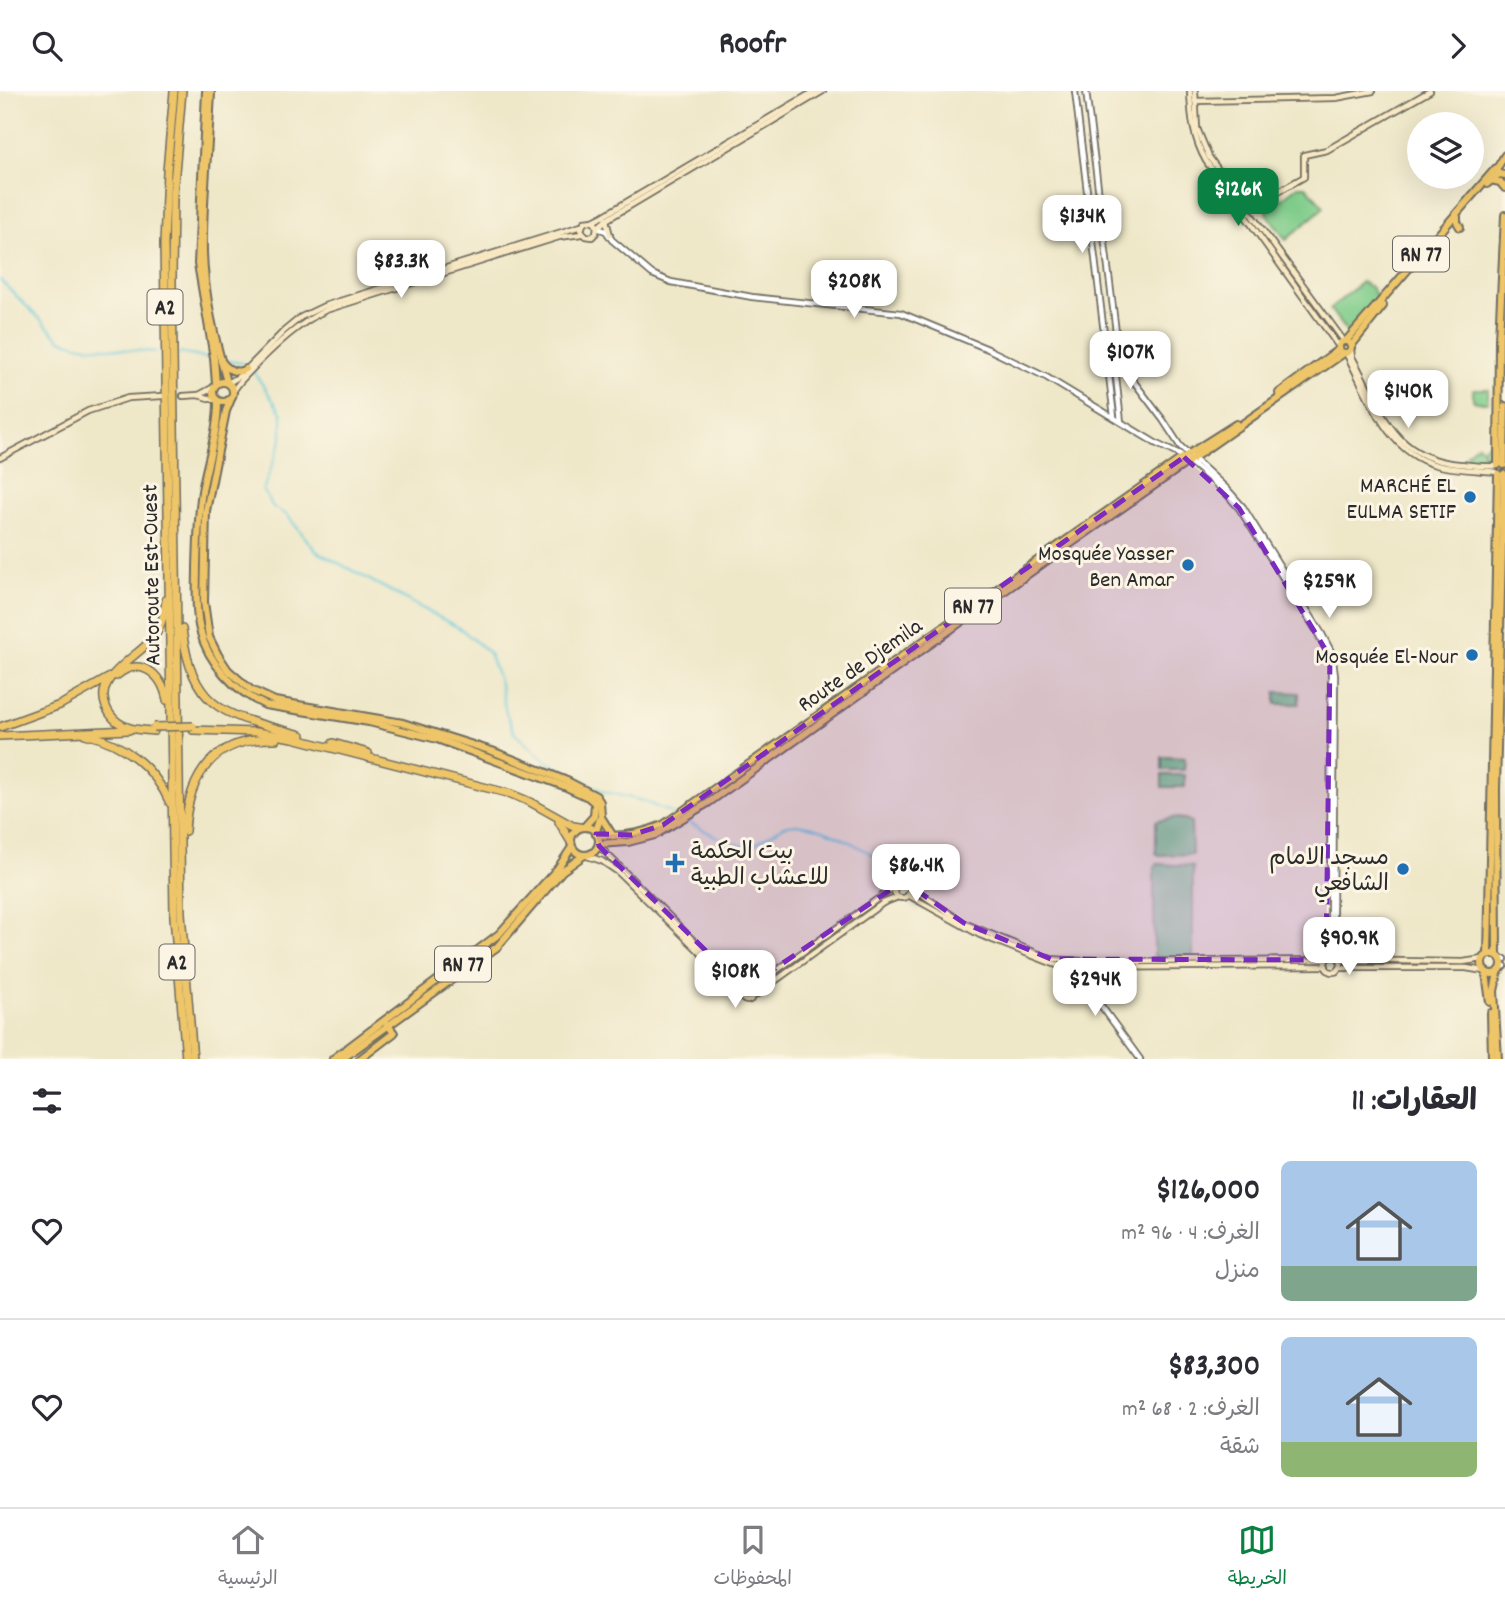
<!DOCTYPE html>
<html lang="ar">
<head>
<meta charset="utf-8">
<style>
	:root { --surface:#fff; --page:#f2f2f3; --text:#2b2b33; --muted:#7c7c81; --line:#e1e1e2; --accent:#0b8043 }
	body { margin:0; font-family:Dekko,"Playpen Sans Arabic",sans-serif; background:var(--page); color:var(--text); direction:rtl; height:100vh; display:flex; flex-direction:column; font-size:26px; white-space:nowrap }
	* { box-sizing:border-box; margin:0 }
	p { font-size:23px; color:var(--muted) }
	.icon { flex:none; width:38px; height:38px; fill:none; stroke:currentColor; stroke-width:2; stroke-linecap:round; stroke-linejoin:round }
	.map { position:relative; height:968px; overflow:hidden; direction:ltr }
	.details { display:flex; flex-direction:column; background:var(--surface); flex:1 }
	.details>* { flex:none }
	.buttons { position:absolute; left:1407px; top:21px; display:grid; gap:14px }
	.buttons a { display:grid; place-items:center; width:77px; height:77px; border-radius:50%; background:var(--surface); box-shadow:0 7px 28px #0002; font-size:35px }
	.price { position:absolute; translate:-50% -60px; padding:0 16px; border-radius:14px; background:#fff; color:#222; font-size:23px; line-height:46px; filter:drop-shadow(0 2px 4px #0008) }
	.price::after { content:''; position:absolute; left:50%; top:42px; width:21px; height:16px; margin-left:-10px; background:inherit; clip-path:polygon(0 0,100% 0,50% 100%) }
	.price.selected { background:var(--accent); color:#fff }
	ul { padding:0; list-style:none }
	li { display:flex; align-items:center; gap:21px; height:175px; padding:0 28px }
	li+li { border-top:2px solid var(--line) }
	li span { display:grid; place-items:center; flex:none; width:196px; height:140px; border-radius:10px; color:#555 }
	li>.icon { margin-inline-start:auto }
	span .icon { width:84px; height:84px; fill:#fffc; stroke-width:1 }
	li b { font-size:30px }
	h2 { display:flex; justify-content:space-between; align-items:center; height:84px; padding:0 28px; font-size:30px }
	header { display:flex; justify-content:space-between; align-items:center; height:91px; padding:0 28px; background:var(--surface); font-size:32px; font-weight:800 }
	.tab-bar { display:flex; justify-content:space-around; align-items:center; height:98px; border-top:2px solid var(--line); background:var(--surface); font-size:19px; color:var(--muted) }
	.tab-bar a { display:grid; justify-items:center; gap:4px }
	.tab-bar .selected { color:var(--accent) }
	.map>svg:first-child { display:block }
</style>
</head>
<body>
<header><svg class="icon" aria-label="forward" viewBox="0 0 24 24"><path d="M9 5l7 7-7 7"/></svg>Roofr<svg class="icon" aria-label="search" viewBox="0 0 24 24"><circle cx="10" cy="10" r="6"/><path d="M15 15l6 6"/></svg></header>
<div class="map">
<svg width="1505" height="968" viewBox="0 0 1505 968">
	<rect width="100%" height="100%" fill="#fcf5e5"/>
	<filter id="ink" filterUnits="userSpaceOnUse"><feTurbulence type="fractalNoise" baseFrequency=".0143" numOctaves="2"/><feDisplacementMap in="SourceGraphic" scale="14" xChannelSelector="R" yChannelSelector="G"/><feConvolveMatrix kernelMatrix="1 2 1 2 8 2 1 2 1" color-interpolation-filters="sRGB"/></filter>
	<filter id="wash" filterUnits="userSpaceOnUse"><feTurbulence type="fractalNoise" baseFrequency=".00686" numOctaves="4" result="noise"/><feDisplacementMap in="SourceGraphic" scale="28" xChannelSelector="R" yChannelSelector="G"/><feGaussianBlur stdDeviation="1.57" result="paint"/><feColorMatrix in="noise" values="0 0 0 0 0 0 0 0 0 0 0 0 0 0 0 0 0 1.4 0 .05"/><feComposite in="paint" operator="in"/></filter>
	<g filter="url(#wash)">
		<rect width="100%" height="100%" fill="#eee7c8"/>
		<g fill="#7fcc8a" stroke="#557c5a" stroke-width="2">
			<polygon points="1298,95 1306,95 1324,116 1286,149 1266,121"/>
			<polygon points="1362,191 1371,196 1379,210 1355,239 1348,243 1330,218"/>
			<polygon points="1473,298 1488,298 1488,311 1476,311 1473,309"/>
			<polygon points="1494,351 1491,366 1483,370 1483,358 1481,371 1473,372 1466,363 1477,353 1482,357 1488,352"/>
			<polygon points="1276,601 1299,602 1299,613 1276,613"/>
			<polygon points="1162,666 1185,667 1184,679 1162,679"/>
			<rect x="1162" y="684" width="23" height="12"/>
			<polygon points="1173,727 1185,728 1191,731 1192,763 1159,764 1156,762 1156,730"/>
			<polygon points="1157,773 1193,775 1193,865 1158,867 1154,864 1154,778"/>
		</g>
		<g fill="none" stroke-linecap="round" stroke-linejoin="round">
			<g stroke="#5dc6d8" stroke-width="2">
				<polyline points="0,189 61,249 82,255 156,261"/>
				<polyline points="179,262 212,268"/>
				<polyline points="226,270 242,272"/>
				<polyline points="254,281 282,323 282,348 263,399 273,416 287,424 316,460 461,538 489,562 499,589 506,622 515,643 546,670 602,700 643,710 673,723"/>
				<path d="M684 729 723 749 749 757 784 735C814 724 880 767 904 785"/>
			</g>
		</g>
	</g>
	<g filter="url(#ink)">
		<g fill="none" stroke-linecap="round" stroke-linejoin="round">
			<defs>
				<g id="tertiary">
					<polyline points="1075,0 1114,326"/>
					<polyline points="1086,0 1119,265 1122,275 1163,329 1180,355 1227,398 1243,416 1322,543 1332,562 1335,584 1333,821 1334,856 1337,866"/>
					<polyline points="597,137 606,140 612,149 652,183 671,191 752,206 901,222 988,258 1046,286 1157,353 1184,366 1223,399 1239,417 1316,539 1331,569 1330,866"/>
					<polyline points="1118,266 1115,276 1121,331"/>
					<polyline points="1501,868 1505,868"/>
					<polyline points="1502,876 1505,875"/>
					<polyline points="1064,877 1097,909 1140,968"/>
				</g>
				<g id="secondary">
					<path d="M1190 0C1191 26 1193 47 1206 70L1339 256"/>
					<polyline points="1195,0 1197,37 1209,66 1344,250"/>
					<polyline points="1195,10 1336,7 1373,0"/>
					<polyline points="1247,118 1304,86 1304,64 1327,59 1430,0"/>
					<polyline points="606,129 610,144"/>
					<polyline points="593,130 597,135 596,142 592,146 586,145 581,139 584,131 593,130 603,125 815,0"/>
					<polyline points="598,136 606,129 823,0"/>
					<path d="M1351 259 1352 266C1381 318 1391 367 1459 373 1472 374 1484 376 1497 375"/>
					<path d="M1346 262C1368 303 1386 361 1436 374 1456 379 1476 379 1496 381"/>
					<polyline points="228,292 240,285 284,240 301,226 324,215 581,135"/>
					<path d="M233 301C238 291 247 284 255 275 277 253 298 233 326 219L559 146 582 143"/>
					<polyline points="199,304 214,296"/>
					<polyline points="183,305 198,304 215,309"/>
					<polyline points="0,367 88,320 128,307 163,305"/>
					<polyline points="599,755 738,894 745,898"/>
					<polyline points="587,765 602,770 618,781 699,860 741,906"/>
					<circle cx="902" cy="799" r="8"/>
					<polyline points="908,794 964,832 1051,868 1099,871 1326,869"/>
					<polyline points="908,804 980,844 1064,877 1326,875"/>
					<circle cx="1333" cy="873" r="8"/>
					<polyline points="1340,869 1463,871 1483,868"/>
					<polyline points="1340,877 1466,877 1484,880"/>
					<circle cx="747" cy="904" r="6"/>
					<polyline points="749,899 893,797"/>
					<polyline points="753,906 883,812 898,806"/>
				</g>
				<g id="primary">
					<polyline points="1505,64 1496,79 1499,83 1505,84"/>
					<polyline points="1490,89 1500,91 1505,97"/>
					<polyline points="1487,93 1499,83"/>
					<polyline points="1457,126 1457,131 1460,136"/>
					<circle cx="1345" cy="256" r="6"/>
					<polyline points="1346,250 1496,77"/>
					<polyline points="1351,255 1383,215"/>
					<polyline points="1279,302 1339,258"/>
					<polyline points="1498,374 1499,248 1505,124"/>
					<polyline points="1504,374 1505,315"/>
					<circle cx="585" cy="750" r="14"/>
					<path d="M596 743C619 748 641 743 663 734L1184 366 1236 333"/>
					<polyline points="599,753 628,751 655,744 708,712 1063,458 1344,262"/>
					<polyline points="1488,864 1498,383"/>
					<polyline points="1497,864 1496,698 1504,383"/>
					<polyline points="333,968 499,843 558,777 572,756"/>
					<polyline points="342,968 497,856 562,780 583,765"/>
				</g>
				<g id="trunk">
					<polyline points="206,0 198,173 214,267 216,293"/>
					<path d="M211 0C209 53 202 108 203 160 204 205 215 249 227 291"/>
					<path d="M221 270C227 278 236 284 246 278"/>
					<circle cx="223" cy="301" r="10"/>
					<polyline points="231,308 226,320 206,420 204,511 209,546 218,564 228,579 251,599 275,610 403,632 492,660 567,690 596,705 600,711 601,725 596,740"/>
					<path d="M218 311C218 341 207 371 202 400 198 425 198 450 197 475 197 496 195 519 200 539 208 572 235 600 265 614L369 631 437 648 564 695 588 706 595 712 594 725 584 736"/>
					<polyline points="601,726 613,745"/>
					<circle cx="1492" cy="873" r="10"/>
					<polyline points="1486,882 1490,911"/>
					<polyline points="1491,922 1492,968"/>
					<polyline points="360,968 394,942 385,930"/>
					<polyline points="1498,968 1494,900 1498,882"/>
				</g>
				<g id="motorway">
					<polyline points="174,0 167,80 164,153 174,826 186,968"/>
					<polyline points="182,0 173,105 172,190 181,822 193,968"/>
					<path d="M182 538C193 623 228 624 301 644"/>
					<path d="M116 585C140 564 162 583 167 609"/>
					<polyline points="0,636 60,614 110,586"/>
					<polyline points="193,639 256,641 293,647 511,703 530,711 573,735 580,736"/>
					<path d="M154 640C137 639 120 638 110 623 86 588 138 567 154 546 162 535 164 522 166 509"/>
					<path d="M85 643C124 652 154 676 170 712"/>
					<polyline points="0,645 129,639"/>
					<polyline points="333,652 368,662"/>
					<polyline points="559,731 571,751"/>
					<path d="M185 740C188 683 215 646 276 648"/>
				</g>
			</defs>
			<use href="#tertiary" stroke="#6f6d62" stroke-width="8"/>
			<use href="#secondary" stroke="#6f6d62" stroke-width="8"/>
			<use href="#primary" stroke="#6f6d62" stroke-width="10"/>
			<use href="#trunk" stroke="#6f6d62" stroke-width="10"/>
			<use href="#motorway" stroke="#6f6d62" stroke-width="10"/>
			<use href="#tertiary" stroke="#fff" stroke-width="4.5"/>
			<use href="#secondary" stroke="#f8e8c3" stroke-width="4.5"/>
			<use href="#primary" stroke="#eec569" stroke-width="6"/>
			<use href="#trunk" stroke="#eec569" stroke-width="6"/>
			<use href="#motorway" stroke="#eec569" stroke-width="7"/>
			<defs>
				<polyline id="motorway-bridge" points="154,636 193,635"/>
			</defs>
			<use href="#motorway-bridge" stroke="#6f6d62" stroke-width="10" stroke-linecap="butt"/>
			<use href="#motorway-bridge" stroke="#eec569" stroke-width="7"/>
		</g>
	</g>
	<path fill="#7b2cbf" fill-opacity="0.2" stroke="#7b2cbf" stroke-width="5" stroke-dasharray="14 9" stroke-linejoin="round" d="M1184 366 1239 417 1330 566 1326 869 1051 868 964 832 903 790 745 898 599 755 596 743 632 744 663 734Z"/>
	<g fill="#1f6fb2" stroke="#fcf5e5" stroke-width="2.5">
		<circle cx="1470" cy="406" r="7"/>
		<circle cx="1188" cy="474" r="7"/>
		<circle cx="1472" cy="564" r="7"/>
		<path d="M671.5 761.5h7v7h7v7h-7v7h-7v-7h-7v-7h7z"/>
		<circle cx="1403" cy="778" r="7"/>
	</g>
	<g text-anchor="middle" stroke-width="6" stroke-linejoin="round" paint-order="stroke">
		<g fill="#fcf5e5" stroke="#6a6863" stroke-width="2">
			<rect x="1393" y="145.5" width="56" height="35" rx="5"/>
			<rect x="147.5" y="198.5" width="35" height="35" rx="5"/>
			<rect x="945" y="497.5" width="56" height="35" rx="5"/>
			<rect x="159.5" y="853.5" width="35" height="35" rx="5"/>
			<rect x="435" y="855.5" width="56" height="35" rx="5"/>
		</g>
		<g font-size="21" font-weight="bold" fill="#2b2b2b">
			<text x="1421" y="170">RN 77</text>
			<text x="165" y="223">A2</text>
			<text x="973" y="522">RN 77</text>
			<text x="177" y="878">A2</text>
			<text x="463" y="880">RN 77</text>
		</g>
		<g font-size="23" fill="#2b2b2b" stroke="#fcf5e5" text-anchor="end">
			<text x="1456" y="401">MARCHÉ EL<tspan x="1456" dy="26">EULMA SETIF</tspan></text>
			<text x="1174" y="469">Mosquée Yasser<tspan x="1174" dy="26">Ben Amar</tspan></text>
			<text x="1458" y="572">Mosquée El-Nour</text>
			<text x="691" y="767" text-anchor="start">بيت الحكمة<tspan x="691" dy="26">للاعشاب الطبية</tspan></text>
			<text x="1389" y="773">مسجد الامام<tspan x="1389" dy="26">الشافعي</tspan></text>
		</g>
		<g font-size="23" fill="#2b2b2b" stroke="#fcf5e5">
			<text transform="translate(150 484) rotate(-91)" y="8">Autoroute Est-Ouest</text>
			<text transform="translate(859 573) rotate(-35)" y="8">Route de Djemila</text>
		</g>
	</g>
</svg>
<div class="buttons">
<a><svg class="icon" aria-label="layers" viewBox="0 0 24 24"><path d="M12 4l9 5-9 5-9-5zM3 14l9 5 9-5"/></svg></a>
</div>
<b class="price selected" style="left:1238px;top:137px">$126K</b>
<b class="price" style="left:1082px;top:164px">$134K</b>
<b class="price" style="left:401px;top:209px">$83.3K</b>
<b class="price" style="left:854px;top:229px">$208K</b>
<b class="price" style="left:1130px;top:300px">$107K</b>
<b class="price" style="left:1408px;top:339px">$140K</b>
<b class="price" style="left:1329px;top:529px">$259K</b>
<b class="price" style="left:916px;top:813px">$86.4K</b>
<b class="price" style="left:1349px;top:886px">$90.9K</b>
<b class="price" style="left:735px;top:919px">$108K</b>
<b class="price" style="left:1095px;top:927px">$294K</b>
</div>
<section class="details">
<h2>العقارات: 11<svg class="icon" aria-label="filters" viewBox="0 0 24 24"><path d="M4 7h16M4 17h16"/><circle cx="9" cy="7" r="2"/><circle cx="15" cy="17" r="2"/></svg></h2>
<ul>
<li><span style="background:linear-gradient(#a9c7e8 75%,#7fa58c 0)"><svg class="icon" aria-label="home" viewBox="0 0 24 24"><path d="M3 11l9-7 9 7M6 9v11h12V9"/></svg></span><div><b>$126,000</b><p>الغرف: 4 · 96 m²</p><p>منزل</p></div><svg class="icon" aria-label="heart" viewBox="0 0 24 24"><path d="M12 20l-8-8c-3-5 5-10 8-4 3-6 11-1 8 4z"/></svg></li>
<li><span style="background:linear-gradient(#a9c7e8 75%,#8fb573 0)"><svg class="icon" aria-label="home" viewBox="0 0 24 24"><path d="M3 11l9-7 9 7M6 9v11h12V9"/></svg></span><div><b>$83,300</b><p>الغرف: 2 · 68 m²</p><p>شقة</p></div><svg class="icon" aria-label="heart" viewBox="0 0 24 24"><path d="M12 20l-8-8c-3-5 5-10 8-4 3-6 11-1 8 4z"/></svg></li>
</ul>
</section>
<nav class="tab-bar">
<a class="selected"><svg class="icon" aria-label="map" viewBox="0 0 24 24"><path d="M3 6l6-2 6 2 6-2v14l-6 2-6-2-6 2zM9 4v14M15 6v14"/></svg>الخريطة</a>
<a><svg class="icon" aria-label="saved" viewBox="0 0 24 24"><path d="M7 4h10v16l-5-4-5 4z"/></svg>المحفوظات</a>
<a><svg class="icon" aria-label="home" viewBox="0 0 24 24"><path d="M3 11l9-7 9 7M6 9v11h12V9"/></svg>الرئيسية</a>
</nav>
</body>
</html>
